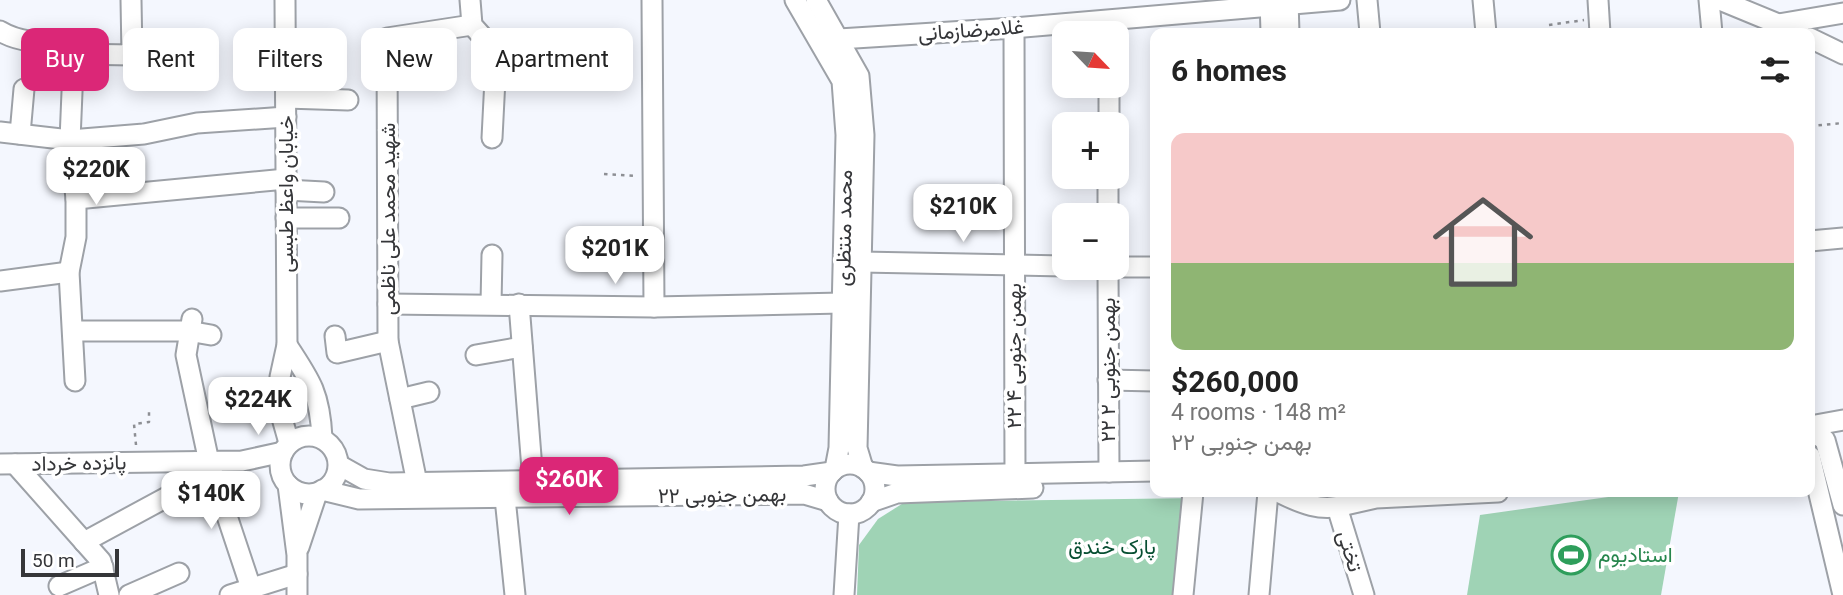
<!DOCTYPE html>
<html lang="en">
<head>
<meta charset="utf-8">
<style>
	:root { --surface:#fff; --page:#f6f6f6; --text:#222; --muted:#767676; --accent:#db2777 }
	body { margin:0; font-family:Roboto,Vazirmatn,sans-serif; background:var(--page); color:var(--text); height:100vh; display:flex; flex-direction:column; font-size:26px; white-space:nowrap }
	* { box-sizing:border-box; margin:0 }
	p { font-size:23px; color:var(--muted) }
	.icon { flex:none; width:38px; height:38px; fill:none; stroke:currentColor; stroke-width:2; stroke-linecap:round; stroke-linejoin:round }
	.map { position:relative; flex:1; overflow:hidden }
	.sheet { position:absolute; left:1150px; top:28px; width:665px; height:469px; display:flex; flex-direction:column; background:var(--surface); border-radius:14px; box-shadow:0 4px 18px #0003 }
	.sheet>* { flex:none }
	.top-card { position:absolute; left:21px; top:28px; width:665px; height:63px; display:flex; gap:14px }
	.needle { width:46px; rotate:115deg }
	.controls { position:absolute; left:1052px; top:21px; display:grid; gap:14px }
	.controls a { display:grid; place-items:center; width:77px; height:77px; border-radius:14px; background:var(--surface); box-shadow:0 4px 18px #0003; font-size:35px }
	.scale { position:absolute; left:21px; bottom:18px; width:98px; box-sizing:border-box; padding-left:7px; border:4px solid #353639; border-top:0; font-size:19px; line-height:24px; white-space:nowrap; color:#353639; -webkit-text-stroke:5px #fff; paint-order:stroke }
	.price { position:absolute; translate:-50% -60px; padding:0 16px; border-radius:14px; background:#fff; color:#222; font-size:23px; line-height:46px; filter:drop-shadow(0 2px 4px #0008) }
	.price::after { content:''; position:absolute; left:50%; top:42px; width:21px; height:16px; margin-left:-10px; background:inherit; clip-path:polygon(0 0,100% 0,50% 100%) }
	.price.current { background:var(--accent); color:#fff }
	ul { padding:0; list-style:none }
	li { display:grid; align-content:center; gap:14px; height:371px; padding:0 21px }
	li span { display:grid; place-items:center; height:217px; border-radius:14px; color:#555 }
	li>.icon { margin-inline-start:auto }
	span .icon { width:126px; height:126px; fill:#fffc; stroke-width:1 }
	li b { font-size:30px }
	h2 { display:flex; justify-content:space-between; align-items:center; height:84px; padding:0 21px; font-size:30px }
	.pill { padding:0 24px; border-radius:14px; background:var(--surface); box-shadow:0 4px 18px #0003; font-size:24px; line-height:63px }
	.pill.current { background:var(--accent); color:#fff }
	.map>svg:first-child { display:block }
</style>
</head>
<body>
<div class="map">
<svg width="1843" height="595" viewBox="0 0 1843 595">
	<rect width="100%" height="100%" fill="#f4f7fe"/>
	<g fill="#9fd3b5">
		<polygon points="1644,492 1679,492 1661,595 1467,595 1480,515"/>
		<polygon points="1197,498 1186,595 857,595 859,545 878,519 905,502"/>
	</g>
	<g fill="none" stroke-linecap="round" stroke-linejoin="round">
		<defs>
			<g id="minor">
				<polyline points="285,0 287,345 280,377 278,404 289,443"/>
				<polyline points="470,0 472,25 489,44 495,79 492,138"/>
				<polyline points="652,0 654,307"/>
				<polyline points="795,0 842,81 846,135 839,448 835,469"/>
				<polyline points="816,0 859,76 864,135 857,448 863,468"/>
				<polyline points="1270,0 1271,33"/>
				<polyline points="1288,0 1289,33"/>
				<polyline points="1367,0 1370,33"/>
				<polyline points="1483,0 1486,33"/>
				<polyline points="1598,0 1600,33"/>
				<polyline points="1709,0 1712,33"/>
				<polyline points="1720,0 1800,33"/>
				<polyline points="1779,24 1843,13"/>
				<polyline points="1014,28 1015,475"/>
				<path d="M0 31C21 44 50 43 74 44L70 140 76 199V237L69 272 75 381"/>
				<polyline points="1810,38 1843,54"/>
				<polyline points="839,39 1014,28 1340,0"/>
				<polyline points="74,54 132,55 131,0"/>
				<polyline points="286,98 348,100"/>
				<polyline points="1109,124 1109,86"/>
				<polyline points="0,132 70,140 144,134 197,123 286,117"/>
				<polyline points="20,134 24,89"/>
				<polyline points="286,190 324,192"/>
				<polyline points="76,199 286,179"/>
				<polyline points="1108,215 1108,177"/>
				<polyline points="286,218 339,218"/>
				<polyline points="1810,241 1843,238"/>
				<polyline points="861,262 1064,266"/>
				<polyline points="1116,267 1155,267"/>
				<polyline points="1108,268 1109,472"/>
				<polyline points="0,281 69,272"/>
				<polyline points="388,304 654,307 842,303"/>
				<polyline points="491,304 492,255"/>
				<polyline points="519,304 533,482"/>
				<polyline points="192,319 186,355 209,462 251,588"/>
				<polyline points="73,331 188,331 211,335"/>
				<polyline points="335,336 337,353 388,341"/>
				<path d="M287 345C311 381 320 394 322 438"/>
				<polyline points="476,355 522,347"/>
				<polyline points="1108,380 1155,381"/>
				<polyline points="400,399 429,392"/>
				<polyline points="1810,426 1843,420"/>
				<polyline points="1810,430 1825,440 1843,505"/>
				<circle cx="309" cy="465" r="29"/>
				<polyline points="1810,456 1843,595"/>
				<polyline points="0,464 242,461 283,452"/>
				<polyline points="15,464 101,561 109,595"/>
				<circle cx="850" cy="489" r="25"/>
				<polyline points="339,465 364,479 389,483 804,476 832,472"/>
				<polyline points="868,472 897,476 1155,471"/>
				<polyline points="417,483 388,341 387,38 472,25"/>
				<polyline points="288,485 297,555 297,595"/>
				<polyline points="322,490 359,499 804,494 828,501"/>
				<path d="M1278 492C1300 503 1322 513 1347 504"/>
				<polyline points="505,498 515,595"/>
				<polyline points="871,502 897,493 1033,488"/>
				<polyline points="1345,505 1376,498 1498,492"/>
				<polyline points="1337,507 1364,595"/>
				<polyline points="84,542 178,491 192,479 195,462"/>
				<polyline points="299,547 317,493"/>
				<polyline points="59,586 103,567"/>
				<polyline points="129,595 179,573"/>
				<polyline points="230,595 297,574"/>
				<polyline points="844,595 849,514"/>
				<polyline points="1183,595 1193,492"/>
				<polyline points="1259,595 1268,492"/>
			</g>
		</defs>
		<use href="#minor" stroke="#9da1a7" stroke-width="23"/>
		<g stroke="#8d8f94" stroke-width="2.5" stroke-dasharray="3.5 5" stroke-linecap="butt">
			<polyline points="1549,25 1584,20"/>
			<polyline points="1810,126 1843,123"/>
			<polyline points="604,174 636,176"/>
			<polyline points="136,445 134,424 149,422 149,410"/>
		</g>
		<use href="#minor" stroke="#fff" stroke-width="19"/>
	</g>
	<defs>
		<symbol id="stadium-ring" viewBox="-11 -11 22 22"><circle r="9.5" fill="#fff" stroke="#2e9e5b" stroke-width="1.5"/><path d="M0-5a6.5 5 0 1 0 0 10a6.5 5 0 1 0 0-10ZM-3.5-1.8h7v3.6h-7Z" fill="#2e9e5b"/></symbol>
	</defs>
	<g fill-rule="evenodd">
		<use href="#stadium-ring" x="1549" y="533" width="44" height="44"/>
	</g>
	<g text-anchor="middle" stroke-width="7" stroke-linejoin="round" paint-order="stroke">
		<g font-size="21" fill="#353639" stroke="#fff">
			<text transform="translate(971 30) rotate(-4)" y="7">غلامرضازمانی</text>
			<text transform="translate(286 194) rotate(-90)" y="7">خیابان واعظ طبسی</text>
			<text transform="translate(388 219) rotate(-90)" y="7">شهید محمد علی ناظمی</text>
			<text transform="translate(844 228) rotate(-89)" y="7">محمد منتظری</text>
			<text transform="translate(1014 356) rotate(-90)" y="7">۲۲ بهمن جنوبی ۴</text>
			<text transform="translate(1108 370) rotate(-90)" y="7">۲۲ بهمن جنوبی ۲</text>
			<text transform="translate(79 463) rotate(-1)" y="7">پانزده خرداد</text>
			<text transform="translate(722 495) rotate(-1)" y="7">۲۲ بهمن جنوبی</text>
			<text transform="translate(1350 551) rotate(73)" y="7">تختی</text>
		</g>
		<g font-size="21" fill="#074f32" stroke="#fff">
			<text x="1112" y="554">پارک خندق</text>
		</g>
		<g font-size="21" fill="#27864d" stroke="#fff" text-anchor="start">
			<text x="1598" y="562">استادیوم</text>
		</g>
	</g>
</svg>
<div class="controls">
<a><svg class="needle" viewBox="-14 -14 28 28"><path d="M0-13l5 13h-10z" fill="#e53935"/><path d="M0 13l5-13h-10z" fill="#767676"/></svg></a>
<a>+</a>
<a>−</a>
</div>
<div class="scale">50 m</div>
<b class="price" style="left:96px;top:207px">$220K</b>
<b class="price" style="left:963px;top:244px">$210K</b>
<b class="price" style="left:615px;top:286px">$201K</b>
<b class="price" style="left:258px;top:437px">$224K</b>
<b class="price current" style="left:569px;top:517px">$260K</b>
<b class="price" style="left:211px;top:531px">$140K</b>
<div class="top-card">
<a class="pill current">Buy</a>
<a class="pill">Rent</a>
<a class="pill">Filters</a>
<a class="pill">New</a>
<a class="pill">Apartment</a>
</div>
<section class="sheet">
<h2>6 homes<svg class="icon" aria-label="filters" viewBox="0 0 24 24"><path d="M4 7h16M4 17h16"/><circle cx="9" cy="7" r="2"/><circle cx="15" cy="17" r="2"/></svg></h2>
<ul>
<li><span style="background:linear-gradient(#f6c9c9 60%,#8fb573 0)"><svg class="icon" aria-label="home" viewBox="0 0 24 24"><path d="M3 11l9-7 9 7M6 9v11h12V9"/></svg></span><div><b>$260,000</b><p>4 rooms · 148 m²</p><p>۲۲ بهمن جنوبی</p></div></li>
</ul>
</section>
</div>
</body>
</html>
